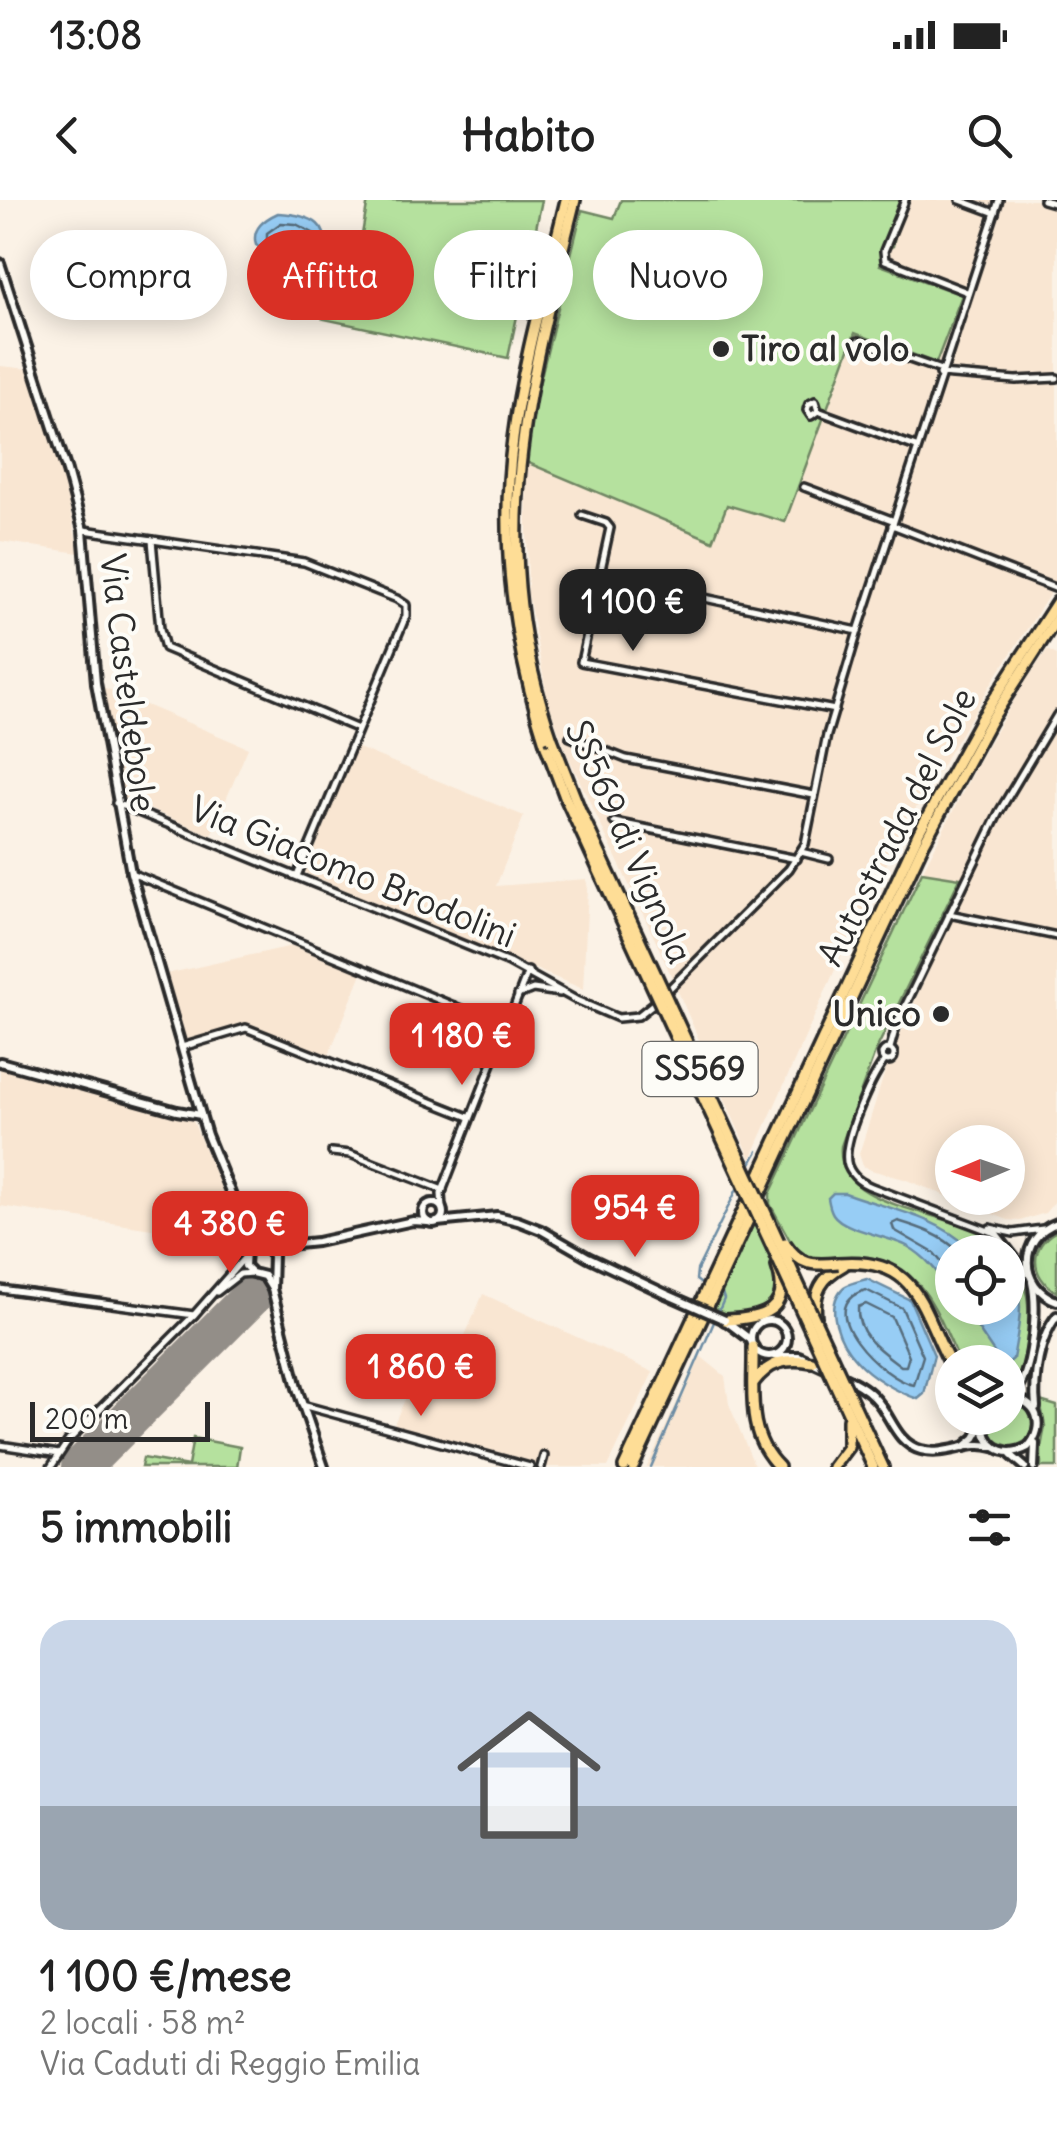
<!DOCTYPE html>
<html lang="it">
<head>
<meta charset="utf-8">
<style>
	:root { --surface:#fff; --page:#f2f2f2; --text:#222; --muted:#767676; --line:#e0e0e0; --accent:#d93025 }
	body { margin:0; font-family:Delius,sans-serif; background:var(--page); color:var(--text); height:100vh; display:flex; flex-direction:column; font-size:38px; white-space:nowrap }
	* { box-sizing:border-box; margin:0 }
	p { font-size:32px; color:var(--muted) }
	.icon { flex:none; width:55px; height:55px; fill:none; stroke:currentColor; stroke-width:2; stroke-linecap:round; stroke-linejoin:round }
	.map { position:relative; height:1267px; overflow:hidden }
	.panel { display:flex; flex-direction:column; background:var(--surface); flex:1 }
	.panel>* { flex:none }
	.hud { position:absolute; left:30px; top:30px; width:998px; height:90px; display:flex; gap:20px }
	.needle { width:65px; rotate:268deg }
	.controls { position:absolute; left:935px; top:925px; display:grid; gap:20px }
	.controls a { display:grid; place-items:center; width:90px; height:90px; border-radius:50%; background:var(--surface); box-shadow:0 5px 25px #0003; font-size:50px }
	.scale { position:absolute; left:30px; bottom:25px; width:180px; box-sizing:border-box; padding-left:10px; border:5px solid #2b2b2b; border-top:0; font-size:28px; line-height:35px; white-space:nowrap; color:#2b2b2b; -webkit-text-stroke:8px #fdfcf7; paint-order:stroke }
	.price { position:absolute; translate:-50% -85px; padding:0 22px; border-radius:20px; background:var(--accent); color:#fff; font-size:32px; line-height:65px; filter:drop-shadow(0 2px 5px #0008) }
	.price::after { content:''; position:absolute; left:50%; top:60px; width:30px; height:22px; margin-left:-15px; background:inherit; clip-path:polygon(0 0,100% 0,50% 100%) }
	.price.current { background:#222; color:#fff }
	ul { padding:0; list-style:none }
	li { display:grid; align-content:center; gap:20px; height:530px; padding:0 40px }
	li+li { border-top:2px solid var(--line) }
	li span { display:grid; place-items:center; height:310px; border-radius:30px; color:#555 }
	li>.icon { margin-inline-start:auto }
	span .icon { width:180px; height:180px; fill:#fffc; stroke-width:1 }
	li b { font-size:42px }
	h2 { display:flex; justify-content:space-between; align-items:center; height:120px; padding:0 40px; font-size:42px }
	.chip { padding:0 35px; border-radius:45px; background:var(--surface); box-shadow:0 5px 25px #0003; font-size:35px; line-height:90px }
	.chip.current { background:var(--accent); color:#fff }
	.status { display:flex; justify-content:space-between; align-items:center; height:70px; padding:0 50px; background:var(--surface); direction:ltr }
	.status svg { height:28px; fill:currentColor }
	header { display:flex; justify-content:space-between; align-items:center; height:130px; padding:0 40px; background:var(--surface); font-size:45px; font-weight:800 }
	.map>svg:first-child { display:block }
</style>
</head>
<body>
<div class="status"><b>13:08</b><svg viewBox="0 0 49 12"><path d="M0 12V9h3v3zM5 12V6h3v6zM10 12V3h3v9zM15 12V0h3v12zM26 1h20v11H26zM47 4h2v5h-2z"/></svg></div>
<header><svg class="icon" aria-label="back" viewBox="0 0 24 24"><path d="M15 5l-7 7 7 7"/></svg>Habito<svg class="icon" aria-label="search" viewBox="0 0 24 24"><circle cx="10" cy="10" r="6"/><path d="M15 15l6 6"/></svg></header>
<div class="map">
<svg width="1057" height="1267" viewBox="0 0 1057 1267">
	<rect width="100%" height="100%" fill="#fbf2e6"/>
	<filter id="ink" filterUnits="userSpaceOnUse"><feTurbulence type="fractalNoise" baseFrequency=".01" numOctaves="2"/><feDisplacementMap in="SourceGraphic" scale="20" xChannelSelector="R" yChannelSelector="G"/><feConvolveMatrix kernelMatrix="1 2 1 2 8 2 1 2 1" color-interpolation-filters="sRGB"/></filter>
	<g filter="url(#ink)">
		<g fill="#f9e6d2" fill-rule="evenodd">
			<polygon points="903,0 1057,0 1057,383 991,484 907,623 842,754 751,959 659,748 567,554 548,502 528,394 526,262 712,341 727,304 785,321"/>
			<polygon points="0,166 29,169 61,267 79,353 0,341"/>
			<path d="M1047 450 1057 455V999L1045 1013 1020 1021 1008 1020 904 979 871 970 863 966 859 954 889 859 969 680 922 672 978 562 1021 488ZM952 942H1008V998H952Z"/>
			<polygon points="103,487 248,548 211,635 123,598 118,587"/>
			<polygon points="356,547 524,616 496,686 586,679 588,689 583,789 305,673"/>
			<polygon points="292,746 362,773 328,857 249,823 186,842 166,774"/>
			<polygon points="0,867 193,921 244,1043 0,1006"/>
			<polygon points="483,1094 653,1172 608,1267 547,1267 393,1226 415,1177 442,1189"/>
			<polygon points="699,1155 725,1176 729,1204 755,1267 647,1267"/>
		</g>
		<g fill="#b5e19e" stroke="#708664" stroke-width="2.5">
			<polygon points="368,0 542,0 508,158 324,119 340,108 352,92"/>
			<polygon points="621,0 903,0 905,10 899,12 893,46 886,49 880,65 962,95 936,163 855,133 785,322 727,305 713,341 526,262 535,201 582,10 614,18"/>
			<path d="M922 672 960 678 876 850 841 946C834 1018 974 1007 1007 1052H952V1108H1008V1053C1014 1067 1024 1081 1027 1096 1031 1117 1026 1183 1008 1193V1162H960C936 1113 924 1061 859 1056 835 1055 823 1063 798 1055L770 1004V994Z"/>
			<path d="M754 1023C767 1052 790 1086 764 1113L735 1118 714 1108Z"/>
			<path d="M1057 1031V1092C1029 1077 1029 1045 1057 1031Z"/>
			<polygon points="1040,1201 1057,1206 1057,1267 1041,1267 1041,1248 1045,1226"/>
			<polygon points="1008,1202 1027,1208 1034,1221 1032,1237 1013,1248 993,1240 988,1225 989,1218 1008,1218"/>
			<polygon points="193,1238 240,1247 237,1267 141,1267 143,1258 188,1266"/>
		</g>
		<g fill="#97cdf5" stroke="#6c8ca4" stroke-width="2.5">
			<path d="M278 13C314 15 332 24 325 62 300 81 278 60 256 45 251 28 265 19 278 13Z"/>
			<path d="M833 993H845C887 1009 935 1015 968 1047L973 1046 977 1037 991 1043 990 1052H952V1092C939 1074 927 1057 907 1046 888 1036 843 1030 833 1014 830 1009 829 1004 828 998Z"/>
			<path d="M1008 1069C1028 1095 1018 1129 1013 1159L1008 1163 999 1160 964 1108H1008Z"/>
			<path d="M867 1079 910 1100 934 1155 924 1194 918 1199C897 1192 871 1177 856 1160 840 1143 823 1106 844 1087 849 1083 860 1081 867 1079Z"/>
		</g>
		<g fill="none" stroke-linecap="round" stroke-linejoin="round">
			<g stroke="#566c7c" stroke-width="2.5">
				<polygon points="281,23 296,24 315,34 318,46 315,57 299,60 267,40 267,33"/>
				<path d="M952 1075 934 1053 894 1030 892 1024 898 1021C921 1028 942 1035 959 1052"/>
				<path d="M866 1090 902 1108 923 1156 914 1185C883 1180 808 1106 866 1090Z"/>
				<path d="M866 1104 892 1117 909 1156 906 1166H901C881 1151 856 1135 858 1107Z"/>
			</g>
			<g stroke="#6c8ca4" stroke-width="2.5">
				<polyline points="749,967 758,951"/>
				<polyline points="700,1083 696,1080 697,1070 740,983"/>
				<polyline points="651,1267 724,1099 722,1093"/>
			</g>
			<polyline stroke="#938e88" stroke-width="40" points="81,1267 254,1094"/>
			<defs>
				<g id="minor">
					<polyline points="905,0 884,51 885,60 967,92"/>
					<polyline points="960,0 995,13"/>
					<polyline points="1043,0 1057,4"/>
					<polyline points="858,141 941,170"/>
					<polyline points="940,174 1016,180 1057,178"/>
					<polyline points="818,211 815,201 809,204 807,210 811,216 818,211 916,247"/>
					<polyline points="804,287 892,320"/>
					<polyline points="582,315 606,323 610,328 581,462 835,510"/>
					<polyline points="892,325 1057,389"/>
					<polyline points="84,330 304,362 397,399 406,405 406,416 297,676"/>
					<polyline points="152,340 160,429 165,448 358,529"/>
					<polyline points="598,375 858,431"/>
					<polyline points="570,537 626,559 814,595"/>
					<polyline points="116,603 509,763 576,800 618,818 638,816 658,800"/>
					<polyline points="614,622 797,659"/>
					<polyline points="801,652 829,659"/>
					<polyline points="131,673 505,827"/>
					<polyline points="949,714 1057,736"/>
					<polyline points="666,792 789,669 805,644 827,535 858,431 999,0"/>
					<polyline points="518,795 533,789 560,793"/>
					<polyline points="182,847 246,828 469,917"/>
					<polyline points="890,848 897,823 999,612 1057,515"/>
					<circle cx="888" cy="855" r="6"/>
					<path d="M885 860C871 879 840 944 848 966 853 978 862 983 872 987L997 1034 1028 1074"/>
					<polyline points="332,952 350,954 443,990"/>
					<polyline points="442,1008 441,994 528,771"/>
					<polyline points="990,1028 1013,1033 1043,1029"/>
					<polyline points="0,1089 194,1115"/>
					<polyline points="217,1092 240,1074 252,1073"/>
					<polyline points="302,1205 530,1267"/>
					<polyline points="0,1245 59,1254"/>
					<polyline points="51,1267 69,1240 194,1115 244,1058"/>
					<polyline points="541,1267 544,1256"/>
				</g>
				<g id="tertiary">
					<polyline points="0,63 67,271 83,330 96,483 131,673 207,935 247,1033 245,1066 252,1073 264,1076 272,1089"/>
					<polyline points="0,862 177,911 201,915"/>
					<circle cx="433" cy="1013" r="10"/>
					<polyline points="437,1022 497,1016 518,1021 541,1030 588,1057 666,1094"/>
					<path d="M1057 1023C1018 1037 1018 1087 1057 1101"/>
					<polyline points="248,1033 273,1055 272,1089 297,1188 324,1267"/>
					<polyline points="268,1047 317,1042 413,1021 428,1022"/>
					<circle cx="769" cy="1138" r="18"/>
					<polyline points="726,1121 751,1140"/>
					<polyline points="774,1156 799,1156 829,1170"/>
					<path d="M840 1175C852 1181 865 1187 874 1197 891 1214 895 1243 921 1250 946 1257 971 1239 993 1247"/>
					<path d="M1013 1196C1033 1175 1038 1109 1032 1082"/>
					<path d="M1036 1207C1033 1180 1039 1138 1057 1116"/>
					<path d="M984 1218C982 1245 1003 1260 1028 1247 1047 1226 1037 1198 1008 1198"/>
					<polyline points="964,1247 975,1238 982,1226"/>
					<polyline points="1011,1255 1025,1267"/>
					<polyline points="1034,1267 1035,1244"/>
				</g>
				<g id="trunk">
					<path d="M552 539C484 342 527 193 575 0"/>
					<path d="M547 549C514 448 499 345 513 239 523 159 547 79 566 0"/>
					<path d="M838 1063C920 1056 920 1109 952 1167"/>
					<path d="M816 1117C813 1092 822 1077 844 1065"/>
					<path d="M725 1120C761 1119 793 1111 777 1066"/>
					<path d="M753 1147C754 1190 745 1234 779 1267"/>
					<path d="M754 1182C770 1161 786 1158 812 1162"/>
					<polyline points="851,1198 883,1267"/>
					<polyline points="842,1199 873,1267"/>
					<polyline points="833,1267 848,1247 848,1219"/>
				</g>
				<g id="motorway">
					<polyline points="624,1267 919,632 981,519 1057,402"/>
					<polyline points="633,1267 923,645 990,522 1057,418"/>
				</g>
			</defs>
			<use href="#minor" stroke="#2b2b2b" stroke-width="12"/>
			<use href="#tertiary" stroke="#2b2b2b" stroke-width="14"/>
			<use href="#trunk" stroke="#2b2b2b" stroke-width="16"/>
			<use href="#motorway" stroke="#2b2b2b" stroke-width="16"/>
			<use href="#minor" stroke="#fdfcf7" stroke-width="5"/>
			<use href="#tertiary" stroke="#fdfcf7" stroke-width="6"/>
			<use href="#trunk" stroke="#fedd96" stroke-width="9"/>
			<use href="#motorway" stroke="#fedd96" stroke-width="9"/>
			<defs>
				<polyline id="tertiary-bridge" points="666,1094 725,1120"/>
				<g id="trunk-bridge">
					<polyline points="552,539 580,610 851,1198"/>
					<polyline points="547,549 565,597 842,1199"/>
					<path d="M785 1043C799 1065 813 1066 838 1063"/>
				</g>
			</defs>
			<use href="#tertiary-bridge" stroke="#2b2b2b" stroke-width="14" stroke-linecap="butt"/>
			<use href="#trunk-bridge" stroke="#2b2b2b" stroke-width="16" stroke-linecap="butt"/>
			<use href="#tertiary-bridge" stroke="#fdfcf7" stroke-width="6"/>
			<use href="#trunk-bridge" stroke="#fedd96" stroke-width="9"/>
		</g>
	</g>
	<g fill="#2b2b2b" stroke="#fdfcf7" stroke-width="4">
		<circle cx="721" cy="149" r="10"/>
		<circle cx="941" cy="814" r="10"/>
	</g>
	<g text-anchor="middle" stroke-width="8" stroke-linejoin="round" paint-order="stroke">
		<rect fill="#fdfcf7" stroke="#6a6a68" stroke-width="2.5" x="642.5" y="842" width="115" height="54" rx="8"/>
		<g font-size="32" font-weight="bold" fill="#2b2b2b">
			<text x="700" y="880">SS569</text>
		</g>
		<g font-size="35" font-weight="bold" fill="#2b2b2b" stroke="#fdfcf7" text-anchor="start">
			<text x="741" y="161">Tiro al volo</text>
			<text x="921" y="826" text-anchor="end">Unico</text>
		</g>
		<g font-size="35" fill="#2b2b2b" stroke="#fdfcf7">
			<text transform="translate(128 483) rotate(83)" y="12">Via Casteldebole</text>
			<text transform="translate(897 627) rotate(-63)" y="12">Autostrada del Sole</text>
			<text transform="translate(629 642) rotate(66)" y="12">SS569 di Vignola</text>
			<text transform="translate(353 672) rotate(22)" y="12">Via Giacomo Brodolini</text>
		</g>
	</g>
</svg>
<div class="controls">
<a><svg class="needle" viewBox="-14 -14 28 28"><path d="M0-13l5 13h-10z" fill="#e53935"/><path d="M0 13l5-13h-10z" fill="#767676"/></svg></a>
<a><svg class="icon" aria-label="locate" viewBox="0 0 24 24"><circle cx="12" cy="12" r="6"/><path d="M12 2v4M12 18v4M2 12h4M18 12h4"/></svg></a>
<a><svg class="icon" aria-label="layers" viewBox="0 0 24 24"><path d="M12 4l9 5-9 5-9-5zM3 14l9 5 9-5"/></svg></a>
</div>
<div class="scale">200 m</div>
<b class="price current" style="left:633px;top:454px">1 100 €</b>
<b class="price" style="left:462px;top:888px">1 180 €</b>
<b class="price" style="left:635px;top:1060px">954 €</b>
<b class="price" style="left:230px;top:1076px">4 380 €</b>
<b class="price" style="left:421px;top:1219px">1 860 €</b>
<div class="hud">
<a class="chip">Compra</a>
<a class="chip current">Affitta</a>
<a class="chip">Filtri</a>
<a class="chip">Nuovo</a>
</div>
</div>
<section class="panel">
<h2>5 immobili<svg class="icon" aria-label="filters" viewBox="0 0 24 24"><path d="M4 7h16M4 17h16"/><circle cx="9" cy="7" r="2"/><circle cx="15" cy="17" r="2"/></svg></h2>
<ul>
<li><span style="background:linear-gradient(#c9d6e8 60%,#9aa5b1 0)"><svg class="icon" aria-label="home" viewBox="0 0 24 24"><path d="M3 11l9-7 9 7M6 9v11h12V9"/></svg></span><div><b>1 100 €/mese</b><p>2 locali · 58 m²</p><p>Via Caduti di Reggio Emilia</p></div></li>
</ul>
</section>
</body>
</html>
